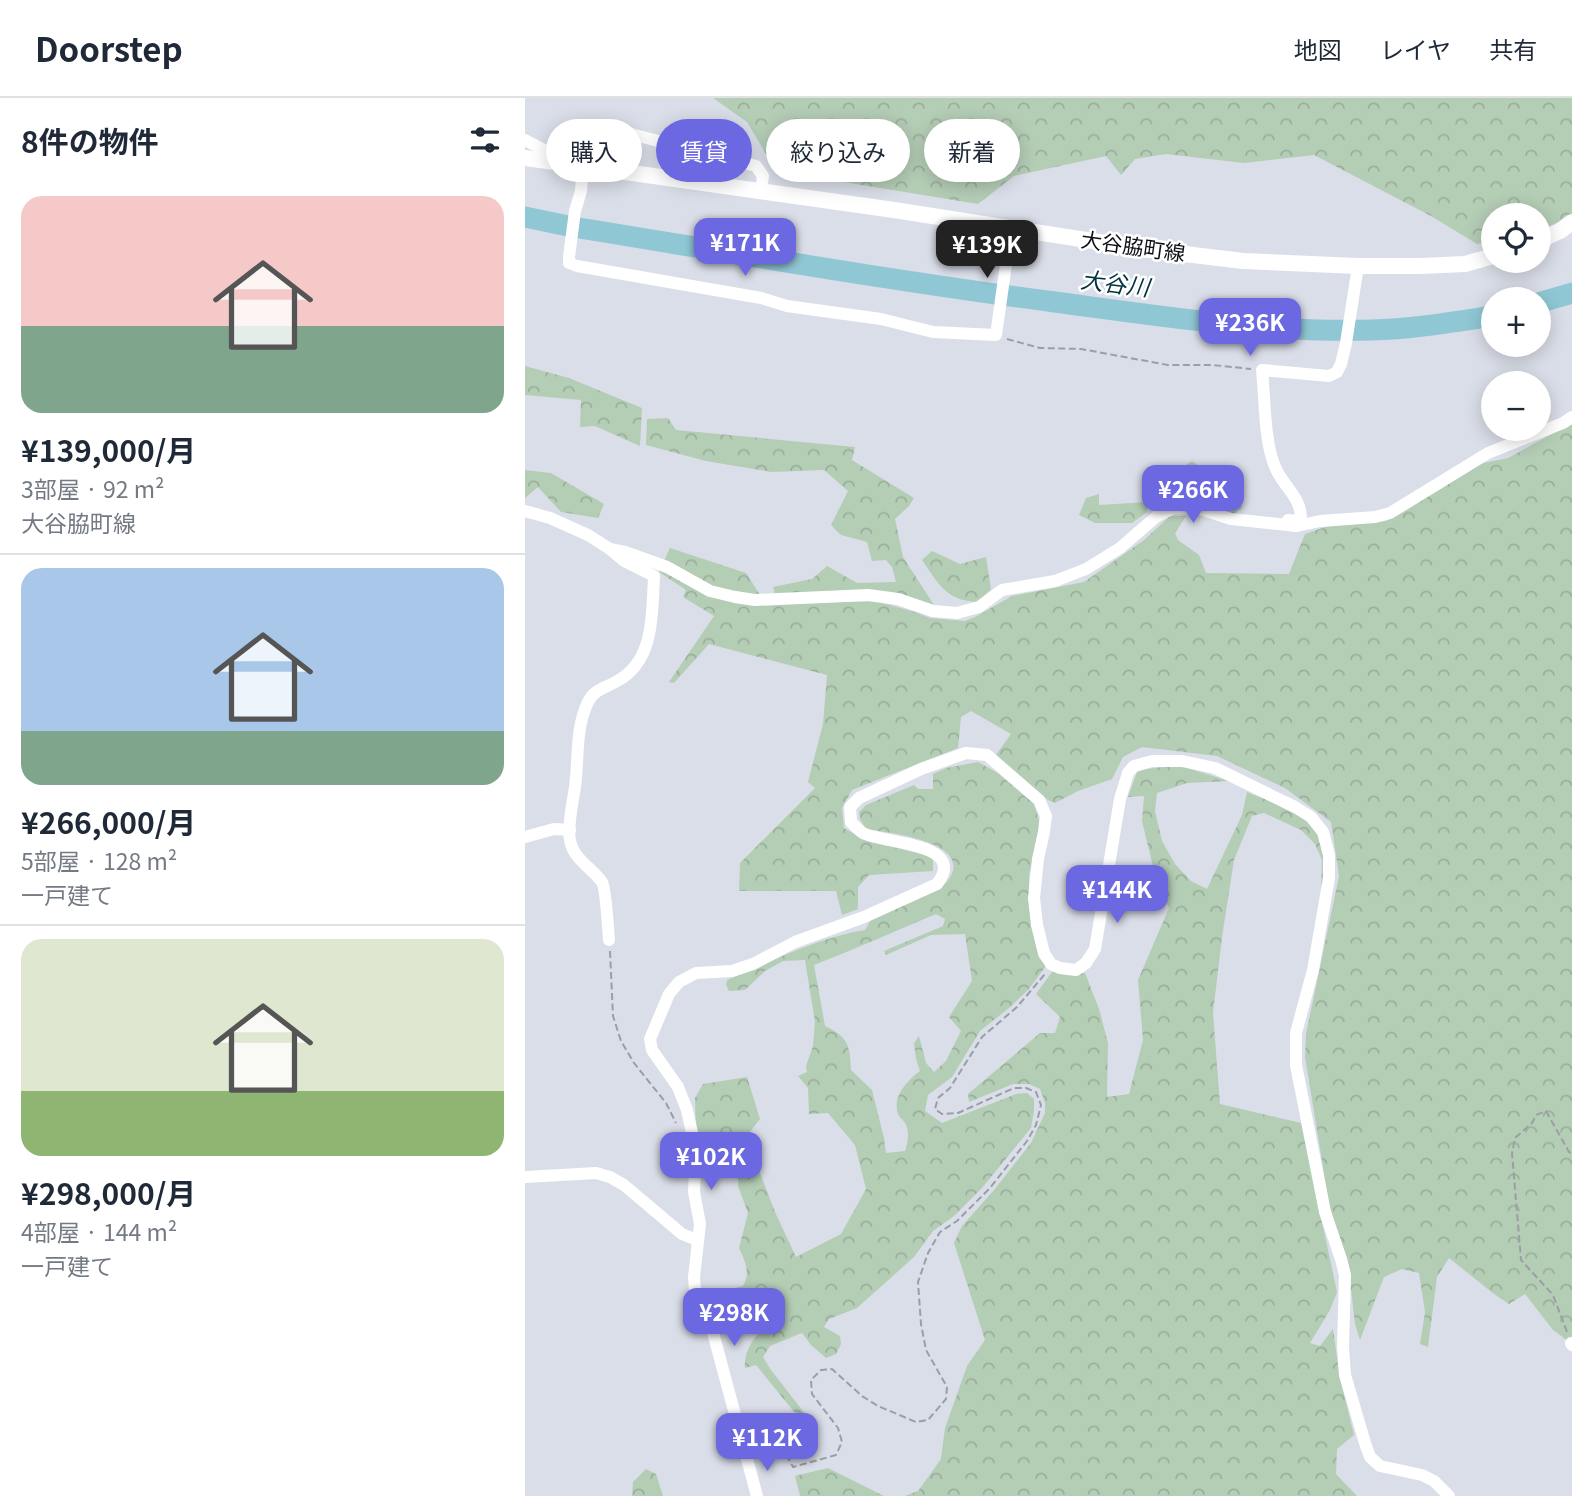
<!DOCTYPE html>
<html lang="ja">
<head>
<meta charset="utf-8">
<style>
	:root { --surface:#fff; --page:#f6f6f7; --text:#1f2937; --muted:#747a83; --line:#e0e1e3; --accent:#6c68e2 }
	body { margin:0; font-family:Georgia,"Noto Sans JP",serif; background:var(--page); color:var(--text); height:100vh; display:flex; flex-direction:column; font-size:26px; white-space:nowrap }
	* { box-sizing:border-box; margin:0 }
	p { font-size:23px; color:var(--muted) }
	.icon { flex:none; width:38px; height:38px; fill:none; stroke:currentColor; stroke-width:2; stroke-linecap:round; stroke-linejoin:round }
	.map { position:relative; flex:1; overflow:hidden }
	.sheet { display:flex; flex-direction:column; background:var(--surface); width:525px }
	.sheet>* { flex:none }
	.banner { position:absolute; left:21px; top:21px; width:665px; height:63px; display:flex; gap:14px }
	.buttons { position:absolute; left:956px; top:105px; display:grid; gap:14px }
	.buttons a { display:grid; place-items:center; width:70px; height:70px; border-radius:50%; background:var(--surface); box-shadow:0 4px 18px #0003; font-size:35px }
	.price { position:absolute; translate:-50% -60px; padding:0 16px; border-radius:14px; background:var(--accent); color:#fff; font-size:23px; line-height:46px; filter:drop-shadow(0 2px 4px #0008) }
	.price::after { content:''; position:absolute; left:50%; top:42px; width:21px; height:16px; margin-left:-10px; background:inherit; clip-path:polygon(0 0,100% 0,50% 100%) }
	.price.on { background:#222; color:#fff }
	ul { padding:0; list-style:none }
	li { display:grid; align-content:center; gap:14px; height:371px; padding:0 21px }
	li+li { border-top:2px solid var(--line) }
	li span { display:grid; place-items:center; height:217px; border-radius:21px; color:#555 }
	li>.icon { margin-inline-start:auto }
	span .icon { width:126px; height:126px; fill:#fffc; stroke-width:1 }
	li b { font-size:30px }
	h2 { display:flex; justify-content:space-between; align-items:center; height:84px; padding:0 21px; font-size:30px }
	.pill { padding:0 24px; border-radius:32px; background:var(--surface); box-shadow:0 4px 18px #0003; font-size:24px; line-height:63px }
	.pill.on { background:var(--accent); color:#fff }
	header { display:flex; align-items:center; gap:42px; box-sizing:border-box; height:98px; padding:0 35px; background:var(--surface); border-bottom:2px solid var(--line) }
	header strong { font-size:33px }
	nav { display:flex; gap:38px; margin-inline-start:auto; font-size:24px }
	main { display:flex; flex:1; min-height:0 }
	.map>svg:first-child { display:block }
</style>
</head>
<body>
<header>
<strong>Doorstep</strong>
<nav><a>地図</a><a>レイヤ</a><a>共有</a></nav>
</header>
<main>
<section class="sheet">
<h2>8件の物件<svg class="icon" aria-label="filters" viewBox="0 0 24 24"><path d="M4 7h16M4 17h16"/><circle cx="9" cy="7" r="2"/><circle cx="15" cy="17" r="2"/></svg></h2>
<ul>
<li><span style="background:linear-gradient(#f6c9c9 60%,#7fa58c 0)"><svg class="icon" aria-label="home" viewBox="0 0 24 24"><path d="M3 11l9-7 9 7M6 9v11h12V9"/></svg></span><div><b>¥139,000/月</b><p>3部屋 · 92 m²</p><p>大谷脇町線</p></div></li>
<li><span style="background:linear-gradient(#a9c7e8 75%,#7fa58c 0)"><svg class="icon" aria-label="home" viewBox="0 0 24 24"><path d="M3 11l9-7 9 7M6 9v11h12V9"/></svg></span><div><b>¥266,000/月</b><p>5部屋 · 128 m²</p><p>一戸建て</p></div></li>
<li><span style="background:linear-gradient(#dfe7d0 70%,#8fb573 0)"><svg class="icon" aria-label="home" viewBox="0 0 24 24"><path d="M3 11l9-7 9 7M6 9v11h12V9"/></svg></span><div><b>¥298,000/月</b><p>4部屋 · 144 m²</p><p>一戸建て</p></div></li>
</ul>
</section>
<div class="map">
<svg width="1047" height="1398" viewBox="0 0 1047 1398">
	<defs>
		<pattern id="forest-crowns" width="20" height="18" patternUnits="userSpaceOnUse" patternTransform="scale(1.75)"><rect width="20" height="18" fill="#b4cdb5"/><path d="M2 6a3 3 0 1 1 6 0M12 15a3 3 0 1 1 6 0" fill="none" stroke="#9aaf9b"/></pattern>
	</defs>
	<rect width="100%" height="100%" fill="#dadee8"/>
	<g fill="url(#forest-crowns)" fill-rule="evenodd">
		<polygon points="188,0 1047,0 1047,118 1013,133 1013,117 968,117 968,144 952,146 906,118 789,57 719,65 641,56 610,61 596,77 581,58 489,78 453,106 251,73 222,24"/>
		<polygon points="0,268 44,280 117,310 115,348 70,328 55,329 56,302 0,297"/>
		<polygon points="143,320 151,332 330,349 327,362 389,400 384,408 370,421 378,459 409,507 250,497 248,489 287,481 302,468 332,485 371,484 367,469 361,462 347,463 342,444 316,437 306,427 323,393 299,372 246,374 181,363 121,347 122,321"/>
		<polygon points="1047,325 1047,1246 1028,1232 1000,1196 984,1206 969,1196 924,1160 912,1179 903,1249 895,1246 900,1214 894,1175 877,1171 859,1179 835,1242 830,1226 824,1174 805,1112 780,959 781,936 814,778 806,724 760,690 692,658 617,649 598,659 587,681 553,693 530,705 523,702 471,657 486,636 446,613 436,619 433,650 327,692 317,710 319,730 340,742 408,759 408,773 344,777 333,789 333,811 317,817 311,793 214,793 215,765 290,690 283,684 298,626 302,577 184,546 149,585 144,584 189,518 158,499 161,492 134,474 145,450 221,475 241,506 351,503 390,514 405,520 440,523 450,519 487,498 559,484 619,442 645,418 661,418 650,435 653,442 674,457 681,475 764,476 780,436 800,429 861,423 953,366 983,360"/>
		<polygon points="667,363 714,397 717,410 707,417 673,406 646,403 653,392 654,372"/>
		<polygon points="0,372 26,375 79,406 73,420 36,414 13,389 0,400"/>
		<polygon points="574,396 574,407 622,404 622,414 607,425 570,425 554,417 561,400"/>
		<path d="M407 453 435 466 461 459 466 491 453 504C421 503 413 485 397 462Z"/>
		<path d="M453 664 473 675 509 706 514 722 513 740 504 777V804L507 831 514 860 521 868 503 892 484 910 455 933 427 979 403 997 400 1013 417 1025 491 996 502 995 509 1001V1013L506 1030 457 1090 429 1118 408 1133 389 1159 332 1210 304 1221 299 1229 315 1238 316 1246 311 1256 301 1260 286 1247 277 1235 245 1248 238 1259 246 1272 288 1326 283 1331 231 1267 220 1270C218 1250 232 1238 243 1223 246 1219 249 1213 252 1208L219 1198 194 1201 193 1196 201 1192 218 1188C226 1175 220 1163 214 1150L223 1115 213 1088 214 1073 207 1061 178 1063 171 1035 170 1000 178 986 222 979 235 1021 217 1044 227 1054 250 1114 271 1159 316 1136 341 1091 330 1047 303 1015 284 1016 283 990 273 978 282 974 281 968 288 948 290 924 280 862 258 863 240 873 220 892 204 893 201 887 202 882C248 863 291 840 340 832L345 823 419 787C458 745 366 735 341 731L335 721 334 714 341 707 389 687 393 691H408V676L421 670ZM411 816 420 821 418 828 359 853 361 857 406 837 440 836 447 883 424 919 436 933 421 963 409 974 401 965 394 938 389 945 391 961 395 973C382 983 367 998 373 1016 375 1021 377 1020 380 1025 385 1034 383 1043 380 1053L361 1055 359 1040 347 992 326 972C325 947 323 939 300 928L289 867C330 851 370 833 411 816Z"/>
		<path d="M653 667 704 683 662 685 632 695 630 713 637 743 650 766 666 783 682 791 717 717 722 694C745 704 780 713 793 737 795 741 796 748 797 753 800 766 800 779 796 792L797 762 790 746 776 732 739 715 727 718 709 762 697 839 688 915 695 1006 776 1025 812 1194 805 1212 785 1245 795 1248 808 1231 815 1280 829 1337 812 1351 811 1376 832 1398H380L393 1393 416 1361 420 1330 442 1268 460 1242 429 1145 437 1128 469 1092 506 1045 520 1015V1005L515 991 504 986H488L444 1004 443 996 515 935H530L535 919 511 896 527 874 560 875 574 911 583 945 582 999 604 996 618 942 613 882 644 810 632 785 617 723 619 698 603 699 612 674 622 671Z"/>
		<polygon points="303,1370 359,1398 275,1398 270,1378"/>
		<polygon points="121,1371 131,1376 138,1398 107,1398 108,1384"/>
	</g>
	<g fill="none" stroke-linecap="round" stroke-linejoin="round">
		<g stroke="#90c7d5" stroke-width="21">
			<path d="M0 119 48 129C208 155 369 183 530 204 635 218 741 235 847 232 887 231 928 224 968 218"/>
			<polyline points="1013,205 1047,195"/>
		</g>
		<g stroke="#9b9ea6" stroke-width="2" stroke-dasharray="7 3.5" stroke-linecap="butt">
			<polyline points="482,241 515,250 556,251 643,267 688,267 726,271"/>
			<polyline points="85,853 88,918 96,943 109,965 141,1005 151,1025"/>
			<polyline points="1042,1234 1028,1197 996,1162 987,1055 990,1040 1007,1025 1011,1017 1021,1013 1044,1054 1047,1055"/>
			<polyline points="235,1357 258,1350 268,1369 311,1357 317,1344 313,1330 287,1296 286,1282 296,1272 307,1271 337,1298 353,1308 391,1324 403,1322 421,1301 422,1289 401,1252 396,1226 393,1184 403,1155 415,1134 432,1123 465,1090 502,1043 511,1027 516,1007 511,994 501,990 489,990 433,1015 417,1016 410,1011 413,1000 425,990 457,939 492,909 520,876"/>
		</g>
		<g stroke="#fff" stroke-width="12">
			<polyline points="0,42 21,53 35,65"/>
			<polyline points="236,93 238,78 231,68 102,35 91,35 65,51 51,68 57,80 56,93 50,113 44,159 44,165 52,168 236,200 262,208 356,221 408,234 471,237 486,131"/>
			<path d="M0 413 25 420 63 437 85 451 99 463 129 478C127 515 130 563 92 583 81 590 69 591 63 604 50 631 54 660 50 689 48 703 42 729 45 742 48 761 67 770 77 784 81 790 83 831 84 842"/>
			<path d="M763 422 771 423 776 419C775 398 759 389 751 371 739 346 740 300 737 272L804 278 812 274 816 266 821 245 833 168"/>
			<polyline points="85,451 100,454 142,469 185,493 210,499 230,502 343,497 373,501 408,513 432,515 454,509 477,492 530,483 561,471 595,450 632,418 649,410 675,411 706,421 772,428 795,423 850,419 865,415 963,355 1038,325 1047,319"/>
			<polyline points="0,739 29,731 45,732"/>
			<polyline points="0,1079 71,1075 85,1079 99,1087 157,1136 172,1142"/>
			<polyline points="1046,1245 1047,1247"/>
			<path d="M232 1398 187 1231 181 1211 170 1193 169 1179 175 1126 169 1094 171 1055 169 1044 162 1012 153 989 127 952 125 941 144 896 154 884 171 875 207 873 228 866 270 844 339 819 412 786C444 744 358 746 338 735 334 733 329 727 326 724L325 709 334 700 396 671 441 655 462 657 514 702 521 718 519 734 513 761 509 800 512 827 519 855 526 866 535 870 551 872 561 865 570 851 595 701 603 675 609 668 627 663H657L690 670 770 709 786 719 798 734 804 757V780L788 872 771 935V967L800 1114 816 1161 820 1177 818 1249 820 1277 840 1345 845 1359 855 1368 897 1377 909 1383 924 1398"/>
		</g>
		<g stroke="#fff" stroke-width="16">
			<polyline points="0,60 369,112 626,152 718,163 833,168 896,168 940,166 968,158"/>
			<polyline points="1013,143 1035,133 1047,124"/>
		</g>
	</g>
	<g text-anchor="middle" stroke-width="5" stroke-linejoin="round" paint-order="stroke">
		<g font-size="21" fill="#0e0f12" stroke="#fff">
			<text transform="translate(608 149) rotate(8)" y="7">大谷脇町線</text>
		</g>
		<g font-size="23" font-style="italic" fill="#00343f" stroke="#fff">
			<text transform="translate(590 186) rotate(7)" y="8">大谷川</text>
		</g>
	</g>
</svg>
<div class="buttons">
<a><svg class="icon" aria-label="locate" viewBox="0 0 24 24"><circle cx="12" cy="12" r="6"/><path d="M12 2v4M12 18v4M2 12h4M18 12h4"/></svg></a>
<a>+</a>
<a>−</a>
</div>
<b class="price" style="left:220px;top:180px">¥171K</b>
<b class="price on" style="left:462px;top:182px">¥139K</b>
<b class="price" style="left:725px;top:260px">¥236K</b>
<b class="price" style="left:668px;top:427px">¥266K</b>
<b class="price" style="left:592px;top:827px">¥144K</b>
<b class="price" style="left:186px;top:1094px">¥102K</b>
<b class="price" style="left:209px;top:1250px">¥298K</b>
<b class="price" style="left:242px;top:1375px">¥112K</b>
<div class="banner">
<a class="pill">購入</a>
<a class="pill on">賃貸</a>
<a class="pill">絞り込み</a>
<a class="pill">新着</a>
</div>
</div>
</main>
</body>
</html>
